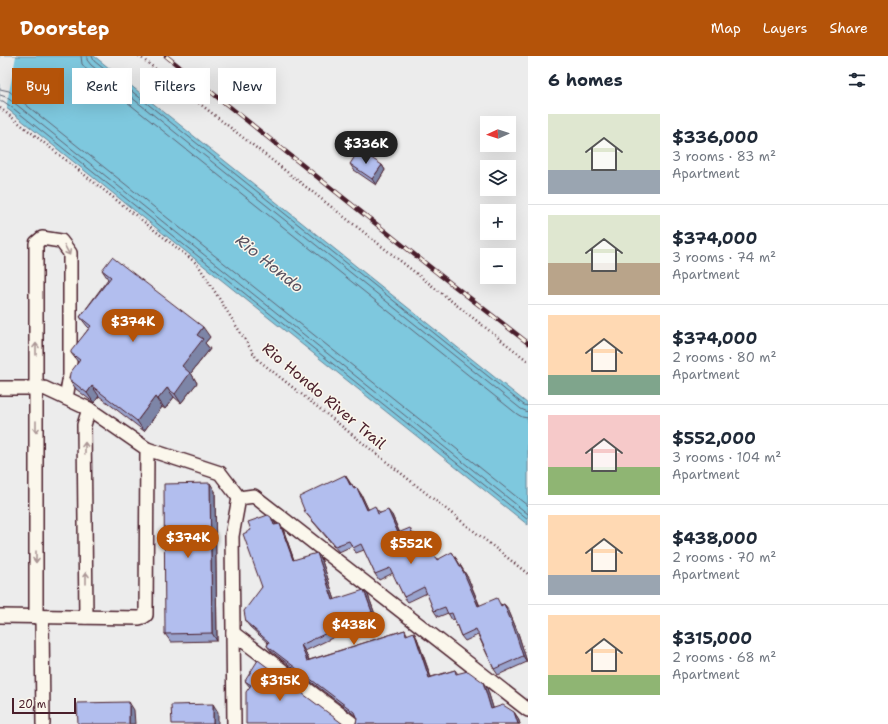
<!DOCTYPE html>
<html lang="en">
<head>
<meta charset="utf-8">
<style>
	:root { --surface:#fff; --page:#f2f2f3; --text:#1f2937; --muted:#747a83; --line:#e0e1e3; --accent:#b45309 }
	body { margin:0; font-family:"Shantell Sans",sans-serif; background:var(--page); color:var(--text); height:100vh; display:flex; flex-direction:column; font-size:15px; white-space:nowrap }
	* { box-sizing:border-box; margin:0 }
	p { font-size:13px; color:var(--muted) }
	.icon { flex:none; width:22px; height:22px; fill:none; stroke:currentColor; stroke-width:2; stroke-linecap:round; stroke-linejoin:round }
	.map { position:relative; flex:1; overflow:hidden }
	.details { display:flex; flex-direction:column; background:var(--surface); width:360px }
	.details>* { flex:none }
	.top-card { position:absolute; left:12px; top:12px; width:380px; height:36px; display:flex; gap:8px }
	.needle { width:26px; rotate:267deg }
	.tools { position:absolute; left:480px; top:60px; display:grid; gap:8px }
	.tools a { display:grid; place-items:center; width:36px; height:36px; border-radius:0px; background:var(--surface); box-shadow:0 4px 16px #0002; font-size:20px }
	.scale { position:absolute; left:12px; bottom:10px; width:64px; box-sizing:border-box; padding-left:4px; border:2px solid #4a1f2b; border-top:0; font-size:11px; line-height:14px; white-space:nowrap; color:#4a1f2b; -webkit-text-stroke:3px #fbf7ec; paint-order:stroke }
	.price { position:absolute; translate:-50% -34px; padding:0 9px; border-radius:14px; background:var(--accent); color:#fff; font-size:13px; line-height:26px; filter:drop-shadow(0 1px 2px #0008) }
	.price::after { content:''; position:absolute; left:50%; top:24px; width:12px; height:9px; margin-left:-6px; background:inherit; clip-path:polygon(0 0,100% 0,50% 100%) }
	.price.on { background:#222; color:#fff }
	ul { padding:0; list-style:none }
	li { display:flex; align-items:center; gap:12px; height:100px; padding:0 20px }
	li+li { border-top:1px solid var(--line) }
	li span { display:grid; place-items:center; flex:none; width:112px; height:80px; border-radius:0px; color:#555 }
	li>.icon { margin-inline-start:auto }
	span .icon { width:48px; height:48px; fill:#fffc; stroke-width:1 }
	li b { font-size:17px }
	h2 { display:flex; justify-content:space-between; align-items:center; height:48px; padding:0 20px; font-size:17px }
	.pill { padding:0 14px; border-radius:0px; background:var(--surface); box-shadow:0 4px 16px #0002; font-size:14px; line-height:36px }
	.pill.on { background:var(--accent); color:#fff }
	header { display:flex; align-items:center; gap:24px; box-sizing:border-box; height:56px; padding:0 20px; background:var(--accent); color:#fff }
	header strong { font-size:19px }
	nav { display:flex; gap:22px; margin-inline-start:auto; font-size:14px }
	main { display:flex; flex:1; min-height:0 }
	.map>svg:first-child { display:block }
</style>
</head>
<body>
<header>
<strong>Doorstep</strong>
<nav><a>Map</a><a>Layers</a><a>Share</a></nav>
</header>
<main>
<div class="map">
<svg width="528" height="668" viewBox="0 0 528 668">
	<rect width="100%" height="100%" fill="#ececec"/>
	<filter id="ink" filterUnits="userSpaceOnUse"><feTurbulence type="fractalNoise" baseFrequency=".025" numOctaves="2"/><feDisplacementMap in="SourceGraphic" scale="8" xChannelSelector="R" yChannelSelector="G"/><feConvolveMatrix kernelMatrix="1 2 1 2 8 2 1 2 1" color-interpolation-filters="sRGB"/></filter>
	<g filter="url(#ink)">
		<polygon fill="#7ec8de" stroke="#698496" points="0,0 94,0 528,348 528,469 0,47"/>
		<polygon fill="#ececec" points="0,0 16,0 7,47 7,55 0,50"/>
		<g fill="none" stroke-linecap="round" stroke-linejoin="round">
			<g stroke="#5f6373" stroke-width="1">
				<polyline points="81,0 82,8 87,14 517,358 522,361 528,362"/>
				<polyline points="87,0 87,4 91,9 521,353 528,356"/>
				<polyline points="92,0 94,5 524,349 528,350"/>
				<polyline points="0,33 9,35 20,44 528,450"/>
				<polyline points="0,39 6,41 17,49 528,458"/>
				<polyline points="0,45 3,45 14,53 528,464"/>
			</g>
			<defs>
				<g id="service">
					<polyline points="0,332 44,332 89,353 147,393 146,559 143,561 139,562 0,560"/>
					<polyline points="147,393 220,417 239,442 232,480 234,668"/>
					<polyline points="239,442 254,440 528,654"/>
					<polyline points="36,561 36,187 42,182 61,185 70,197 70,319 66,342"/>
					<polyline points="42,561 43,668"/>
					<polyline points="86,561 84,369 89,353"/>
					<polyline points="233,577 353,668"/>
				</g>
			</defs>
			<use href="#service" stroke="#4a1f2b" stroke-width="16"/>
			<g stroke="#4a1f2b" stroke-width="2.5" stroke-dasharray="1 3" stroke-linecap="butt">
				<polyline points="139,0 528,305"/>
				<polyline points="0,52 196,207 200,212 257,303 528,518"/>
			</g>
			<use href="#service" stroke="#fbf7ec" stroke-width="13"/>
			<defs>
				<polyline id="rail" points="166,0 440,219 528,287"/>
			</defs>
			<use href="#rail" stroke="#4a1f2b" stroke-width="4.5"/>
			<use href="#rail" stroke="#fbf7ec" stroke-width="3" stroke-dasharray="9" stroke-linecap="butt"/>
		</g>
		<g fill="#99a3cd" stroke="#4a1f2b">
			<polygon points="350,108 382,109 385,114 376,129 354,114"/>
			<polygon points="102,214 210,281 205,287 210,293 191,317 197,327 181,347 174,341 165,353 162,351 144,375 99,340 94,347 76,333 69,323 78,306 71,297 89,272 87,270 80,261 108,223"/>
			<polygon points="345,419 351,428 361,438 368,453 379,455 380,457 392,459 400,477 414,478 415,478 419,483 426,500 438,503 456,502 468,522 480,550 501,548 502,549 504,548 508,553 518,577 527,606 498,619 494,613 478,579 465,585 461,580 454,563 452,564 448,557 438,561 434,555 427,537 408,546 404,541 393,517 379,524 375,518 364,494 356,497 352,490 339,496 309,461 305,456"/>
			<polygon points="215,435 217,585 171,586 165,578"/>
			<polygon points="275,467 276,469 283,473 294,504 321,502 335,544 368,539 376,561 305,595 309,604 405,574 407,578 417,582 431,621 455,614 458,618 487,632 493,652 514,656 518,662 520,668 355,668 356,667 357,663 356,660 271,595 267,590 268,587 250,571 246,566 262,531"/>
			<polygon points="245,625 343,668 250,631"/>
		</g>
		<g fill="#7d85a7" stroke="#4a1f2b">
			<polygon points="382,109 385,114 376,129 372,123"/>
			<polygon points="203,271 210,281 205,287 210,293 191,317 197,327 181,347 175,338 182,310 197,279"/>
			<polygon points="92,330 99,340 94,347 87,337"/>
			<polygon points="167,332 174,341 165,353 158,343"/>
			<polygon points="155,341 162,351 144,375 137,365"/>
			<polygon points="345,419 349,425 353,434 350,429"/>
			<polygon points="210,427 215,435 217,585 212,577"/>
			<polygon points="357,432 361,438 371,459 367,454"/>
			<polygon points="388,454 392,459 402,483 398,477"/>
			<polygon points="271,461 275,467 278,475 274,469"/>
			<polygon points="280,468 283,473 296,510 293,504"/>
			<polygon points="415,478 419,483 429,506 425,500"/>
			<polygon points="452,496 468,522 482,556 478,550"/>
			<polygon points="317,497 321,502 337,550 333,544"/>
			<polygon points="364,534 368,539 376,561 372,556"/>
			<polygon points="504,548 508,553 518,577 527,606 523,600"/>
			<polygon points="414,576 417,582 433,628 429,622"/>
			<polygon points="301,589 305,595 311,610 307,605"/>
			<polygon points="483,626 487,632 495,658 491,653"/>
			<polygon points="129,646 134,654 135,668 129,668"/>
			<polygon points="213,648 218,656 218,668 213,668"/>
			<polygon points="514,656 518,662 520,668 518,668"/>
		</g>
		<g fill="#b2beee" stroke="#4a1f2b">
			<polygon points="359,94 382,109 372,123 350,108"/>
			<polygon points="112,201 203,271 197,279 203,283 182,310 190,317 175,338 167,332 158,343 155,341 137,365 92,330 87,337 69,323 70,317 80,304 71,297 71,295 91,270 80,261 111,221 102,214"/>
			<polygon points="345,419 350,429 352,428 354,433 357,432 367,454 375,450 378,458 388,454 398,477 410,472 413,479 415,478 425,500 433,497 437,504 452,496 464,517 478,550 497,542 501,550 504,548 514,572 523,600 494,613 476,573 461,580 452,557 448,558 445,551 434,555 424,531 404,541 390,512 375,518 361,488 353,492 349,485 335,490 305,456 299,441"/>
			<polygon points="210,427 212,577 165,578 164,428"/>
			<polygon points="268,459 271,461 274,469 280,468 293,504 317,497 333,544 364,534 372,556 301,589 307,605 405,574 406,579 414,576 429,622 455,614 456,618 468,615 483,626 491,653 503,649 514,656 518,668 355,668 356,667 357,663 354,656 267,590 269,586 246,566 244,555 262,531 243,478 251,474 248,466"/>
			<polygon points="258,604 343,668 246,668 246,636 251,629 245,625"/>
			<polygon points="129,646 129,668 78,668 77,647"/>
			<polygon points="213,648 213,668 172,668 171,649"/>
		</g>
		<defs><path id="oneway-shaft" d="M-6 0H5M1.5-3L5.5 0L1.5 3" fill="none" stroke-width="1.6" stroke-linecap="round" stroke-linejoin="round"/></defs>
		<g stroke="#ab9695">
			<use href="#oneway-shaft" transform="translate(67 194) rotate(62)"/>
			<use href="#oneway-shaft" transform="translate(36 293) rotate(-90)"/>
			<use href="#oneway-shaft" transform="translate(36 371) rotate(90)"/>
			<use href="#oneway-shaft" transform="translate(85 392) rotate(-90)"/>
			<use href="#oneway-shaft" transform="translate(36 501) rotate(90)"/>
			<use href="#oneway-shaft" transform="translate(86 522) rotate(-90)"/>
		</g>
	</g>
	<g text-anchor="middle" stroke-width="3" stroke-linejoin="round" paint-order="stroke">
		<g font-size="15" fill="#4a1f2b" stroke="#fbf7ec">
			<text transform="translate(324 340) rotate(40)" y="5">Rio Hondo River Trail</text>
		</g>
		<g font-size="16" font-style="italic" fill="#5a5261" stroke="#fbf7ec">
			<text transform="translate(270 207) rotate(39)" y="6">Rio Hondo</text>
		</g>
	</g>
</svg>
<div class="tools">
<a><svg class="needle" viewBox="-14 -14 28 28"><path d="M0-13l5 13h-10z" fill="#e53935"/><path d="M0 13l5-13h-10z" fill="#747a83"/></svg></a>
<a><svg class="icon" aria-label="layers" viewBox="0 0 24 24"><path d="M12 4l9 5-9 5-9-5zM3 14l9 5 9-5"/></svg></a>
<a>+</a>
<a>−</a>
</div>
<div class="scale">20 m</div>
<b class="price on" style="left:366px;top:109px">$336K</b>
<b class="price" style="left:133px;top:287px">$374K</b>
<b class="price" style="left:188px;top:503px">$374K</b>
<b class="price" style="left:411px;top:509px">$552K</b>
<b class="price" style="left:354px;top:590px">$438K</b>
<b class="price" style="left:280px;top:646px">$315K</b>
<div class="top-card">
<a class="pill on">Buy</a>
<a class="pill">Rent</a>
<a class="pill">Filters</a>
<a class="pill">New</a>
</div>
</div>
<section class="details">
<h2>6 homes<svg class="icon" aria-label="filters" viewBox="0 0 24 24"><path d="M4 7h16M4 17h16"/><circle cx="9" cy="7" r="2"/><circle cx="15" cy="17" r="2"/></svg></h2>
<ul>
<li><span style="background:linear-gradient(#dfe7d0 70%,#9aa5b1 0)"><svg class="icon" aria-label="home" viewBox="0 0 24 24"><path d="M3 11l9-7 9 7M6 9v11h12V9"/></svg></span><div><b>$336,000</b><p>3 rooms · 83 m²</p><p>Apartment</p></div></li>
<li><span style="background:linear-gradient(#dfe7d0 60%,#b9a48a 0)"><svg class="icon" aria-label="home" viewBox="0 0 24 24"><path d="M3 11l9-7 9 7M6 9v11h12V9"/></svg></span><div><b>$374,000</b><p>3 rooms · 74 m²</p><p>Apartment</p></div></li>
<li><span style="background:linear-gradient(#ffd9b3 75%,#7fa58c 0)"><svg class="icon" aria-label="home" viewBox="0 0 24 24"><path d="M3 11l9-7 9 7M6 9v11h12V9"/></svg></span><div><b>$374,000</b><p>2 rooms · 80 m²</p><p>Apartment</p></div></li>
<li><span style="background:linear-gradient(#f6c9c9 65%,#8fb573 0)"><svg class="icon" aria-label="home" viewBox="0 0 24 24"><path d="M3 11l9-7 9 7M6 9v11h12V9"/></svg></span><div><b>$552,000</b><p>3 rooms · 104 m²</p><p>Apartment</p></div></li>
<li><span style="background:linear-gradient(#ffd9b3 75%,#9aa5b1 0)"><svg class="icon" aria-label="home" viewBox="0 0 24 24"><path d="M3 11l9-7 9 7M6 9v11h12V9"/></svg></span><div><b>$438,000</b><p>2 rooms · 70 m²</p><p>Apartment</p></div></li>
<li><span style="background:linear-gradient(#ffd9b3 75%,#8fb573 0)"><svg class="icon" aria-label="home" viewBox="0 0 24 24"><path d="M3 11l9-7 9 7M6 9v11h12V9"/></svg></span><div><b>$315,000</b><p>2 rooms · 68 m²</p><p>Apartment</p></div></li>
</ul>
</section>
</main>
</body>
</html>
